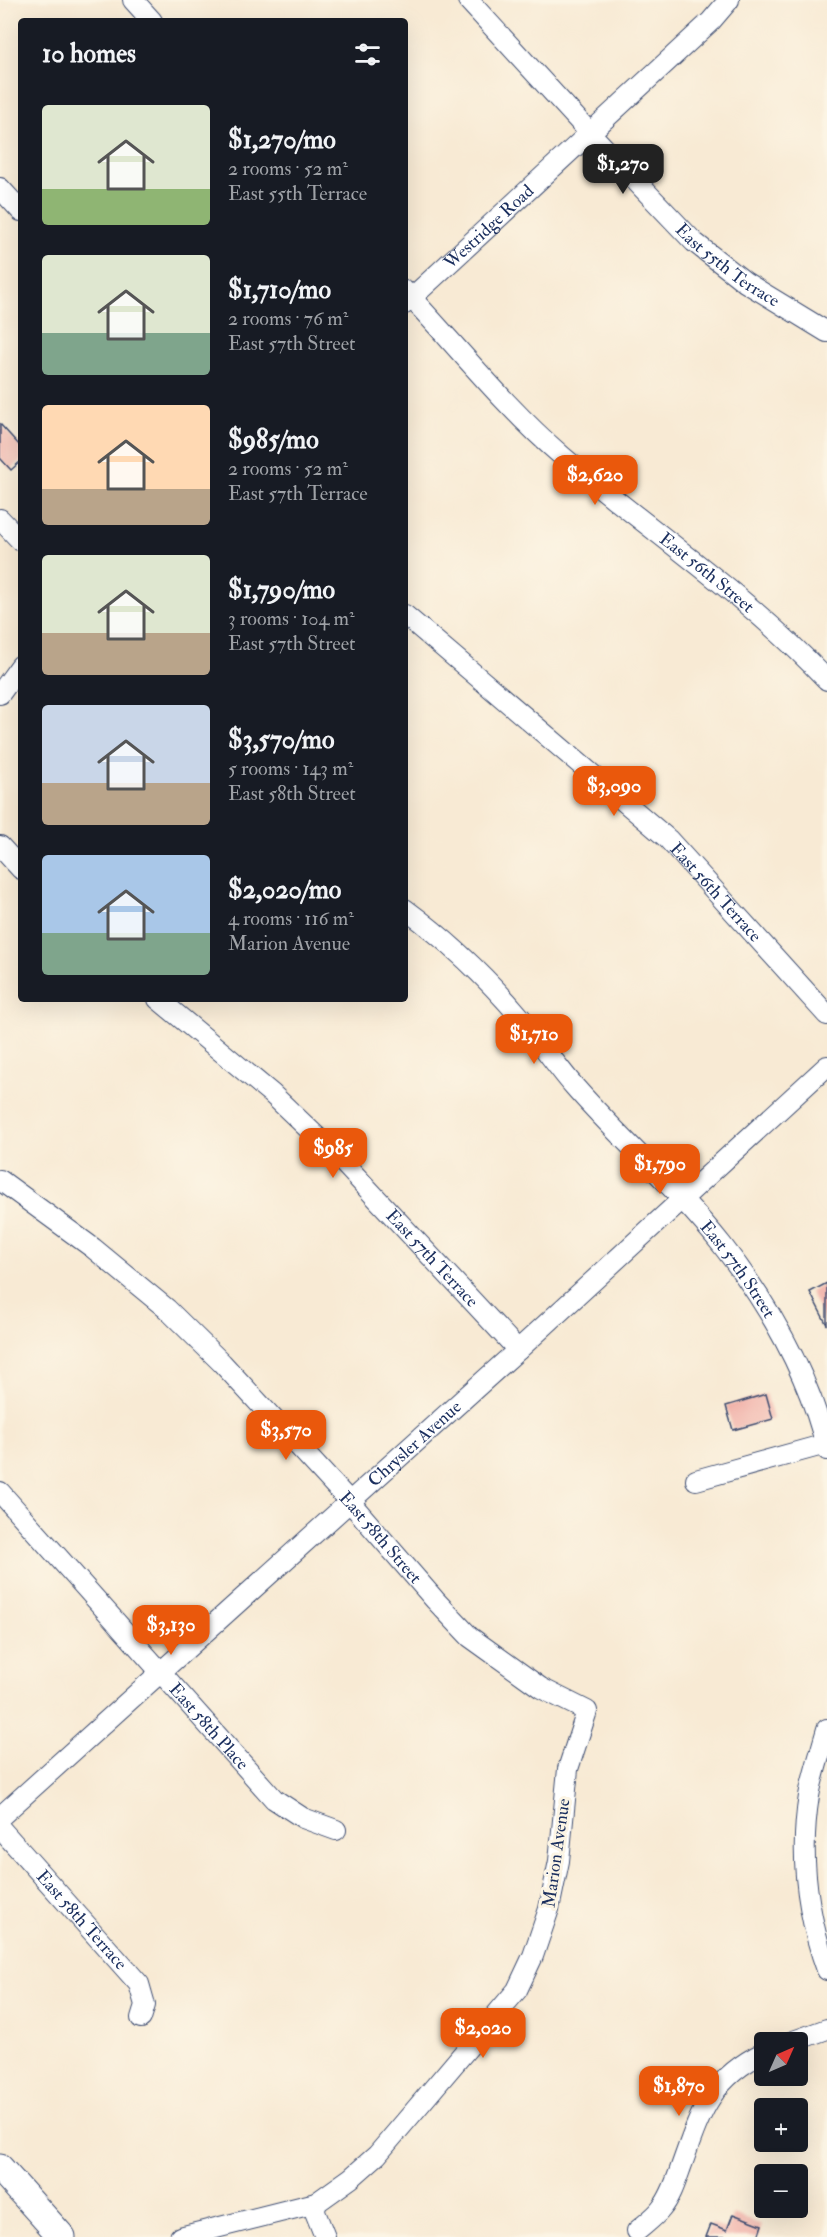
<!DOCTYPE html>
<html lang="en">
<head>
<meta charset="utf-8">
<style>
	:root { --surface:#171b24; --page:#20242c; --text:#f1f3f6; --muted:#9ea1a6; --accent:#ea580c }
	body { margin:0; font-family:"IM FELL Double Pica",serif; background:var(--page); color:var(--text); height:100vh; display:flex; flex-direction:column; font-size:22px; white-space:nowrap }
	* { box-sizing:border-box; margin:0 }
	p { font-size:20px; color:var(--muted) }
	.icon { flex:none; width:33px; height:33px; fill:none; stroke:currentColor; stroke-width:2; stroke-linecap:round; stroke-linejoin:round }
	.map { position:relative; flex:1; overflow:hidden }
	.panel { position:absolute; left:18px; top:18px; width:390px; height:984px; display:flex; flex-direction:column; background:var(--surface); border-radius:6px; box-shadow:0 6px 24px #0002 }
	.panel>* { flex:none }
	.needle { width:39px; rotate:45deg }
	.buttons { position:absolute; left:754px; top:2032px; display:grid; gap:12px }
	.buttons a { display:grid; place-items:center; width:54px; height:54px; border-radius:6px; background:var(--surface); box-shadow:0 6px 24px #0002; font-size:30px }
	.price { position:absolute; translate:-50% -51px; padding:0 14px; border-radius:12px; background:var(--accent); color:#fff; font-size:20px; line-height:39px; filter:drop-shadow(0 2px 3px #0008) }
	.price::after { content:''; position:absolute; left:50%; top:36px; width:18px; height:14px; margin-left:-9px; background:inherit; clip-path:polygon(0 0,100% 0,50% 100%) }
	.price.current { background:#222; color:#fff }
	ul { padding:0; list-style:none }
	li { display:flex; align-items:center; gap:18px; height:150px; padding:0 24px }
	li span { display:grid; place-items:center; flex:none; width:168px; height:120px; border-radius:6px; color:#555 }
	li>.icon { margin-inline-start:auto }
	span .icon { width:72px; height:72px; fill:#fffc; stroke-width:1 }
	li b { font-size:26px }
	h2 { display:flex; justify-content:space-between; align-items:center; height:72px; padding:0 24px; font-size:26px }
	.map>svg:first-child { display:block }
</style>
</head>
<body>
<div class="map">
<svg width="827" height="2237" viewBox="0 0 827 2237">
	<rect width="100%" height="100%" fill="#fcf5e5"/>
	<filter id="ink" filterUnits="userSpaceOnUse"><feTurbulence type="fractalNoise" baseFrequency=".0167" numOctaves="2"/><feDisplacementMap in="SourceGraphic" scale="12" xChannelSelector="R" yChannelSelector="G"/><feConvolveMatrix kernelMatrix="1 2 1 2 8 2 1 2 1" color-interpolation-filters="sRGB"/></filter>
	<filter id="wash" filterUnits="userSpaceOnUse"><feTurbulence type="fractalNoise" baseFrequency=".008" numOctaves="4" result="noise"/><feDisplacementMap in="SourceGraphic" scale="24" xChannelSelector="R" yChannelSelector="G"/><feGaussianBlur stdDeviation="1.35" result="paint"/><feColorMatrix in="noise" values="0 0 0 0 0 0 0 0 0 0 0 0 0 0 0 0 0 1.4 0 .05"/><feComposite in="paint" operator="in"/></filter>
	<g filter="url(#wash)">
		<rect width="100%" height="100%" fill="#f8ead4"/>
		<g id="blocks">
			<g fill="#f0aca4">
				<polygon points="0,424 21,447 21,461 11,470 0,458"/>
				<polygon points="827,1283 827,1325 810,1292"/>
				<polygon points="766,1394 773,1419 733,1430 726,1406"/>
				<polygon points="733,2214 762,2225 758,2237 706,2237 711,2224 727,2230"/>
			</g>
		</g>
	</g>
	<g filter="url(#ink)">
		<use href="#blocks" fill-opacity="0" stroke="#3c4b70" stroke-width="1.5"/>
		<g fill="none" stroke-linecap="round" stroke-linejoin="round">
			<defs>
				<g id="street">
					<polyline points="133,0 152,21"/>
					<path id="s1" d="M468 0 590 133 694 242 745 282 827 332"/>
					<polyline points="0,188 21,211"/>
					<path id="s2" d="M405 291C457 346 505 407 562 456 650 531 747 595 827 680"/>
					<path id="s3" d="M405 304 711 21 729 0"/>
					<polyline points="0,519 21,541"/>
					<path id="s4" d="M405 615 668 839 827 1015"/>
					<polyline points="0,694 21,665"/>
					<polyline points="0,846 21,869"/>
					<path id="s5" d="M405 909C447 940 487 978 521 1018 539 1040 555 1064 574 1086 621 1140 677 1188 722 1245 769 1305 809 1375 827 1450"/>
					<path id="s6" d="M158 999 272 1094 338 1157 518 1350"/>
					<path id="s7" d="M0 1180 93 1248 167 1309 222 1363 350 1502 435 1600 470 1637 541 1688 587 1711 568 1769 559 1861 549 1909 533 1956 517 1990 377 2155 351 2178 316 2203 180 2237"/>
					<polyline points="696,1480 826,1444"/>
					<path id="s8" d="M0 1492 274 1799 303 1818 336 1830"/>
					<path d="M827 1729C821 1751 813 1774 809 1796 799 1856 807 1914 827 1970"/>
					<path id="s9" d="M0 1817 518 1350 827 1066"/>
					<path id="s10" d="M0 1828 139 1984 145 2005 141 2018"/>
					<polyline points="788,2043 827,2029"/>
					<polyline points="316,2203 315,2212 325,2237"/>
					<path d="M637 2231C645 2224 655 2217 661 2209 671 2197 676 2181 681 2167 700 2114 710 2078 765 2052"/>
				</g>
				<polyline id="secondary" points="0,2168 62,2237"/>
			</defs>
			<use href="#street" stroke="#3c4b70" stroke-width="22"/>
			<use href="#secondary" stroke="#3c4b70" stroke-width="29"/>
			<use href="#street" stroke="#fff" stroke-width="20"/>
			<use href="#secondary" stroke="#fff" stroke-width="27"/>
		</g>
	</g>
	<g text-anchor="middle" stroke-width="6" stroke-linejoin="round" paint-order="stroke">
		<g font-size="18" fill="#1b2f5e" stroke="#fcf5e5">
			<text dy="6" stroke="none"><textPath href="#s3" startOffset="114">Westridge Road</textPath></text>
			<text dy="6" stroke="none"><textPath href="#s1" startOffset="372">East 55th Terrace</textPath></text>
			<text dy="6" stroke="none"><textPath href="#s2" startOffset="414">East 56th Street</textPath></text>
			<text dy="6" stroke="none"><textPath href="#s4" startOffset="417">East 56th Terrace</textPath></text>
			<text dy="6" stroke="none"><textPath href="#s6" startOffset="378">East 57th Terrace</textPath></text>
			<text dy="6" stroke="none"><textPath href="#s5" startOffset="492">East 57th Street</textPath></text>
			<text dy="6" stroke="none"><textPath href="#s9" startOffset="558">Chrysler Avenue</textPath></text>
			<text dy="6" stroke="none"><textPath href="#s7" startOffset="524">East 58th Street</textPath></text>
			<text dy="6" stroke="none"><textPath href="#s8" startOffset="314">East 58th Place</textPath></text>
			<text transform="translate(556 1853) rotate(-82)" y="6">Marion Avenue</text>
			<text dy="6" stroke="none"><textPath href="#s10" startOffset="123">East 58th Terrace</textPath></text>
		</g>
	</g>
</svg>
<div class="buttons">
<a><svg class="needle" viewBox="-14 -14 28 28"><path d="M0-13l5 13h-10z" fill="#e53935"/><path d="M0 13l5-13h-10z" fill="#9ea1a6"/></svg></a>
<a>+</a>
<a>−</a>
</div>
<b class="price current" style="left:623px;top:195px">$1,270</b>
<b class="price" style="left:595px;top:506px">$2,620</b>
<b class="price" style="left:614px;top:817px">$3,090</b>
<b class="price" style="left:534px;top:1065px">$1,710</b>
<b class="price" style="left:333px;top:1179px">$985</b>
<b class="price" style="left:660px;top:1195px">$1,790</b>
<b class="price" style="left:286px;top:1461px">$3,570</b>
<b class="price" style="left:171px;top:1656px">$3,130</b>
<b class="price" style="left:483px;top:2059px">$2,020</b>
<b class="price" style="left:679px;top:2117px">$1,870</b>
<section class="panel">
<h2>10 homes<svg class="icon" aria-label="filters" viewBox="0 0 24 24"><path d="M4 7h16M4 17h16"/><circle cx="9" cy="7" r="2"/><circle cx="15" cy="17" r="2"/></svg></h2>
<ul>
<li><span style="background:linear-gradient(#dfe7d0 70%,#8fb573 0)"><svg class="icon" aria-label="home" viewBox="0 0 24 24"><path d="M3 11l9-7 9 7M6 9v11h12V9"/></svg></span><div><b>$1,270/mo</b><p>2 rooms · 52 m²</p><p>East 55th Terrace</p></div></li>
<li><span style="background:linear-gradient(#dfe7d0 65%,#7fa58c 0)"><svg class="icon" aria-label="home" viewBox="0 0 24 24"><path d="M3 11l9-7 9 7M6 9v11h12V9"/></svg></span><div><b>$1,710/mo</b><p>2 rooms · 76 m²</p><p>East 57th Street</p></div></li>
<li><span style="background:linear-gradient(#ffd9b3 70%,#b9a48a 0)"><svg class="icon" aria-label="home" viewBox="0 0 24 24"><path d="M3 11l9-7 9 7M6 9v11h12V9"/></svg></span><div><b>$985/mo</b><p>2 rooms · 52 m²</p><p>East 57th Terrace</p></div></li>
<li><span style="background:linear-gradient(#dfe7d0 65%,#b9a48a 0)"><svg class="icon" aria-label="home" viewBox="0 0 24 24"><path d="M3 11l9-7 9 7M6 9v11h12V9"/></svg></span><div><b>$1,790/mo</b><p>3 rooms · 104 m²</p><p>East 57th Street</p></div></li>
<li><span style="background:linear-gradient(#c9d6e8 65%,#b9a48a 0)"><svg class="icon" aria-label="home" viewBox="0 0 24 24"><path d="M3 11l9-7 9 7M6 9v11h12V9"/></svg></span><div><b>$3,570/mo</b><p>5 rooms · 143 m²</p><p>East 58th Street</p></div></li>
<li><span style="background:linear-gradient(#a9c7e8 65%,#7fa58c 0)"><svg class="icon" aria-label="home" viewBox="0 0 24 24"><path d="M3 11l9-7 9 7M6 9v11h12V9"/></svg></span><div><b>$2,020/mo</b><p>4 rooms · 116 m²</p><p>Marion Avenue</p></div></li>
</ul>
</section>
</div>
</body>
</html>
